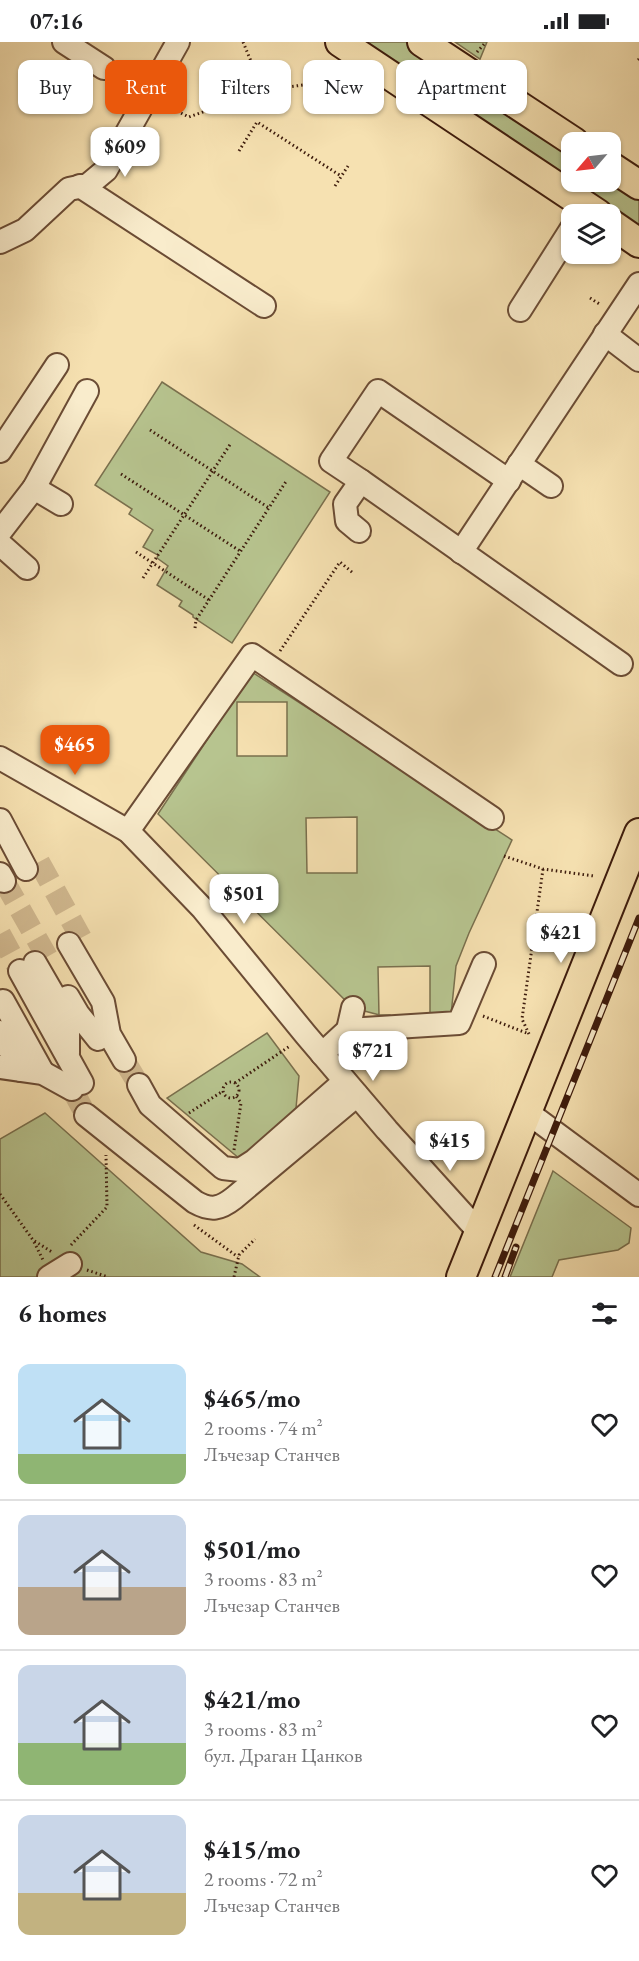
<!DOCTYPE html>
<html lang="en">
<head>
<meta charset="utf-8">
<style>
	:root { --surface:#fff; --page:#f6f6f6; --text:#202124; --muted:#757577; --line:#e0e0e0; --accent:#ea580c }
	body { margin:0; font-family:"EB Garamond",serif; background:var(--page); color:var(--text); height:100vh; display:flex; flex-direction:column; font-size:22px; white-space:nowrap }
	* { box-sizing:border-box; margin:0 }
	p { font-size:20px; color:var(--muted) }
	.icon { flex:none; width:33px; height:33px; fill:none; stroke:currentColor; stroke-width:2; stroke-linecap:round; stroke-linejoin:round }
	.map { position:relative; height:1235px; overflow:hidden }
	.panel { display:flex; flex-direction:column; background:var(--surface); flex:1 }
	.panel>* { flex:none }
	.guide { position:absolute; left:18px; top:18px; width:603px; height:54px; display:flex; gap:12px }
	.needle { width:39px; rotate:242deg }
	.buttons { position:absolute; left:561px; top:90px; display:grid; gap:12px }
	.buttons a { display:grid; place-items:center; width:60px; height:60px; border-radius:12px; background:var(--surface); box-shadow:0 2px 4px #0004; font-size:30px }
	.price { position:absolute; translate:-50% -51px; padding:0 14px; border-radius:12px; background:#fff; color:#222; font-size:20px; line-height:39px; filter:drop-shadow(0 2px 3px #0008) }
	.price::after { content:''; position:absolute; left:50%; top:36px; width:18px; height:14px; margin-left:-9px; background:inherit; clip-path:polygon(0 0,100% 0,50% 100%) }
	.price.on { background:var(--accent); color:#fff }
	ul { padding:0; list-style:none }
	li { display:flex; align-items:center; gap:18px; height:150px; padding:0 18px }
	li+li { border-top:2px solid var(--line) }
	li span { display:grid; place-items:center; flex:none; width:168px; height:120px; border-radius:12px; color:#555 }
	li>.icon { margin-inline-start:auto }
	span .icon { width:72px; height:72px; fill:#fffc; stroke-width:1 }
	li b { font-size:26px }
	h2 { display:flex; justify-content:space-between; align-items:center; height:72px; padding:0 18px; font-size:26px }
	.tag { padding:0 21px; border-radius:12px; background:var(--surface); box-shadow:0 2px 4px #0004; font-size:21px; line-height:54px }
	.tag.on { background:var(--accent); color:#fff }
	.status { display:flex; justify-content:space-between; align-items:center; height:42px; padding:0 30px; background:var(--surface); direction:ltr }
	.status svg { height:16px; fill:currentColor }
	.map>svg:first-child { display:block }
</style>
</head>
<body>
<div class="status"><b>07:16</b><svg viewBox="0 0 49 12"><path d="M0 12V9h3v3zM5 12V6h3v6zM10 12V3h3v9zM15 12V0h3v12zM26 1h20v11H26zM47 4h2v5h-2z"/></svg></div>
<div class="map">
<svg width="639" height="1235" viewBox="0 0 639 1235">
	<rect width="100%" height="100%" fill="#f6e1b1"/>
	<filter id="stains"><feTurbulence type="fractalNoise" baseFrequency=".00333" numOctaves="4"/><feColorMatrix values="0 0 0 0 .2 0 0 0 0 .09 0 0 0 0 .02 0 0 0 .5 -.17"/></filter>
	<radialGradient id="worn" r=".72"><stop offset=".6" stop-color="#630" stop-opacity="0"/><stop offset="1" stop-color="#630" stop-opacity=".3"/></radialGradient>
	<g fill="#b7c48f" stroke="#7a704e" stroke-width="1.5" fill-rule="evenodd">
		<polygon points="350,0 407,0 571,112 571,137 425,39 384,20"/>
		<polygon points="455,0 487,0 480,17"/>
		<polygon points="611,138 639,158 639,186 575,140"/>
		<polygon points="162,340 330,450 232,601 193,575 193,573 179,564 182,559 157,543 168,524 157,516 158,513 143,505 153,488 129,472 132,467 95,443"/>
		<path d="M252 630 512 798 469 891 456 924 451 973H430V924L378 925 379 973H390L391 976 353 966 158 772ZM237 660H287V714H237ZM357 775V831H307L306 776Z"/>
		<polygon points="267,991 299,1034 296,1066 246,1117 240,1117 167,1056"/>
		<polygon points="45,1071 201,1210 242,1222 260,1235 0,1235 0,1097"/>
		<polygon points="553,1129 631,1186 629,1201 618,1208 559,1218 552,1235 510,1235"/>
	</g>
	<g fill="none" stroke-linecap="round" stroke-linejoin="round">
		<g stroke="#d1b990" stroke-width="22" stroke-dasharray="22 11" stroke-linecap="butt">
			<polyline points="39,820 81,896"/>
			<polyline points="4,839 47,915"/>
			<polyline points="0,892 20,929"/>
			<polyline points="124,1018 139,1043"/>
			<polyline points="72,1047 86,1073"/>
		</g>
		<defs>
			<g id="minor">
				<polyline points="64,0 104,26"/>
				<polyline points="124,39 147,55"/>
				<polyline points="80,144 264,264"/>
				<polyline points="0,200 25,188 69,147 88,143 106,128 178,0"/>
				<polyline points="520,268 572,186"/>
				<polyline points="605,292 639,318"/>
				<polyline points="0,409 57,323"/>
				<polyline points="519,422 551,444"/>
				<polyline points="361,439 331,419 378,349 509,439"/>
				<polyline points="34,446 61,462"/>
				<polyline points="359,489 347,479 345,462 361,439 621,622"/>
				<polyline points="0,490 34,446 87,349"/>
				<polyline points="0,502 27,526"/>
				<polyline points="461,510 639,242"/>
				<polyline points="0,716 128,789 203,867 306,993 387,1088 480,1191"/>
				<polyline points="0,778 26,827"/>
				<polyline points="128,789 252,613 492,776"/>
				<polyline points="0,832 4,839"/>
				<polyline points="69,902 103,960 109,992 124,1018"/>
				<polyline points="35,921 68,978 68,1011"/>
				<polyline points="20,929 82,1041"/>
				<polyline points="68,955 78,972 98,997"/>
				<polyline points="3,959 43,1031"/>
				<polyline points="348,988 353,966"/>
				<polyline points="0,990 21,1028"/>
				<polyline points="322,1012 348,988 459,981 484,922"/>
				<polyline points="0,1025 43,1031 72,1047"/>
				<polyline points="139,1043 150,1063 223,1126 240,1128 254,1119 345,1039"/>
				<polyline points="527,1070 639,1153"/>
				<path d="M86 1073 195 1160C211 1169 220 1167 234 1156L357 1053"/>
				<polyline points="49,1235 70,1222"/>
			</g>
			<g id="major">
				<polyline points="340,0 598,172"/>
				<polyline points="422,0 574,100"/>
				<polyline points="610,124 639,143"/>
				<polyline points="610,181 639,201"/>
				<polyline points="461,1235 639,791"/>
			</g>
		</defs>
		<use href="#minor" stroke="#6b4c35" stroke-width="26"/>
		<use href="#major" stroke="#3d1b0c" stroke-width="32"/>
		<g stroke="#3d1b0c" stroke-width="3" stroke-dasharray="1.5 3" stroke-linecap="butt">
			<polyline points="243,0 263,48 267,64"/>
			<polyline points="477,10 486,0"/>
			<polyline points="638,18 639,17"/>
			<polyline points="165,63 189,75 263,48 352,37"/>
			<polyline points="239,109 257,80 341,134"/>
			<polyline points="335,144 348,124"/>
			<polyline points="590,256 601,263"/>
			<polyline points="150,388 269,466"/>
			<polyline points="121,432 240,509"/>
			<polyline points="136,510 209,558"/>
			<polyline points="143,536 231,401"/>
			<polyline points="195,586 196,578 287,438"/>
			<polyline points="280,609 340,520 353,531"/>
			<polyline points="504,814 543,827 594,834"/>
			<polyline points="483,974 529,992"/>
			<polyline points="529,992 522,977 543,827"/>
			<circle cx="231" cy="1048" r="8"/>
			<polyline points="235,1041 290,1004"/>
			<polyline points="189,1071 223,1049"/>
			<polyline points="234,1108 241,1061 236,1054"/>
			<polyline points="0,1152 33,1198 52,1210"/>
			<polyline points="194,1183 238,1215"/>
			<polyline points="34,1200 43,1218"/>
			<polyline points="71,1203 107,1165 106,1113"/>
			<polyline points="87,1228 108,1235"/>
			<polyline points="234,1235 239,1213 255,1197"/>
		</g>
		<use href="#minor" stroke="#f9eccc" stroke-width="22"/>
		<use href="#major" stroke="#f6e1b1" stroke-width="28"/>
		<defs>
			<g id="rail">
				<polyline points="495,1235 639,876"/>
				<polyline points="505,1235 516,1205"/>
			</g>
		</defs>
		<use href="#rail" stroke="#3d1b0c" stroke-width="7"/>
		<use href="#rail" stroke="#f9eccc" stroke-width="4.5" stroke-dasharray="14" stroke-linecap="butt"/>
	</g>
	<rect width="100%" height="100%" filter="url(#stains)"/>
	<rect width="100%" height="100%" fill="url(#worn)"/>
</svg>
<div class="buttons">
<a><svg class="needle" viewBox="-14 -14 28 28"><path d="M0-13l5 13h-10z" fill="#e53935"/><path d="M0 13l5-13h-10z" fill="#757577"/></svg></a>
<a><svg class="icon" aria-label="layers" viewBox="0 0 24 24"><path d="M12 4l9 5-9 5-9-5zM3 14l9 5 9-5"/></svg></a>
</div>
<b class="price" style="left:125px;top:136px">$609</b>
<b class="price on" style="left:75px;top:734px">$465</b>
<b class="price" style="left:244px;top:883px">$501</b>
<b class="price" style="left:561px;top:922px">$421</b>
<b class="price" style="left:373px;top:1040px">$721</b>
<b class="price" style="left:450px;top:1130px">$415</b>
<div class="guide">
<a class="tag">Buy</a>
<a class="tag on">Rent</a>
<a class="tag">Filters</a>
<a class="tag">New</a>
<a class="tag">Apartment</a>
</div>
</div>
<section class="panel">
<h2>6 homes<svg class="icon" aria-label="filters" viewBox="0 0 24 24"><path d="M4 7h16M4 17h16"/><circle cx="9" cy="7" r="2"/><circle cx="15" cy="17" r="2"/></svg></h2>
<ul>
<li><span style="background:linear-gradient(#bfe0f5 75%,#8fb573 0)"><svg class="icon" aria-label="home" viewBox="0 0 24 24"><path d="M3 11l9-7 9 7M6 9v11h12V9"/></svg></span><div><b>$465/mo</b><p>2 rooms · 74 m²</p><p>Лъчезар Станчев</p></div><svg class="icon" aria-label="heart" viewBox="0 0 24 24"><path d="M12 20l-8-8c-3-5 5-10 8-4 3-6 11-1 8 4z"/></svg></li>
<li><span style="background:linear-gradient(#c9d6e8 60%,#b9a48a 0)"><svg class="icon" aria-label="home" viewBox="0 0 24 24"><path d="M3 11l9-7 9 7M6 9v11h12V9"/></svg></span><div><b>$501/mo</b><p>3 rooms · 83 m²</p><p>Лъчезар Станчев</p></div><svg class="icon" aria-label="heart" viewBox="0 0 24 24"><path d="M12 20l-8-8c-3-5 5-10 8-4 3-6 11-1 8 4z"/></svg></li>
<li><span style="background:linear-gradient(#c9d6e8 65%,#8fb573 0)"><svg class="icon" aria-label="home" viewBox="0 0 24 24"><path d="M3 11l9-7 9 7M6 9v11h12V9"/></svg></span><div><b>$421/mo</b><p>3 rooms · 83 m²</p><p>бул. Драган Цанков</p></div><svg class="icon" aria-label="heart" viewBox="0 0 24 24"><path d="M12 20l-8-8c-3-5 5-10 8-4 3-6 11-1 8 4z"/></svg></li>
<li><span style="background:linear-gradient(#c9d6e8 65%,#c2b280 0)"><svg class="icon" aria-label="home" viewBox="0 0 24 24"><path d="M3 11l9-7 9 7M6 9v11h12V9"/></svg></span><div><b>$415/mo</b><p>2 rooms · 72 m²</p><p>Лъчезар Станчев</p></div><svg class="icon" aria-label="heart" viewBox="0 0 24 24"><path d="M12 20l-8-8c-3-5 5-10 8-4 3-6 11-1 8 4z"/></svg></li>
</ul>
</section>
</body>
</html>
